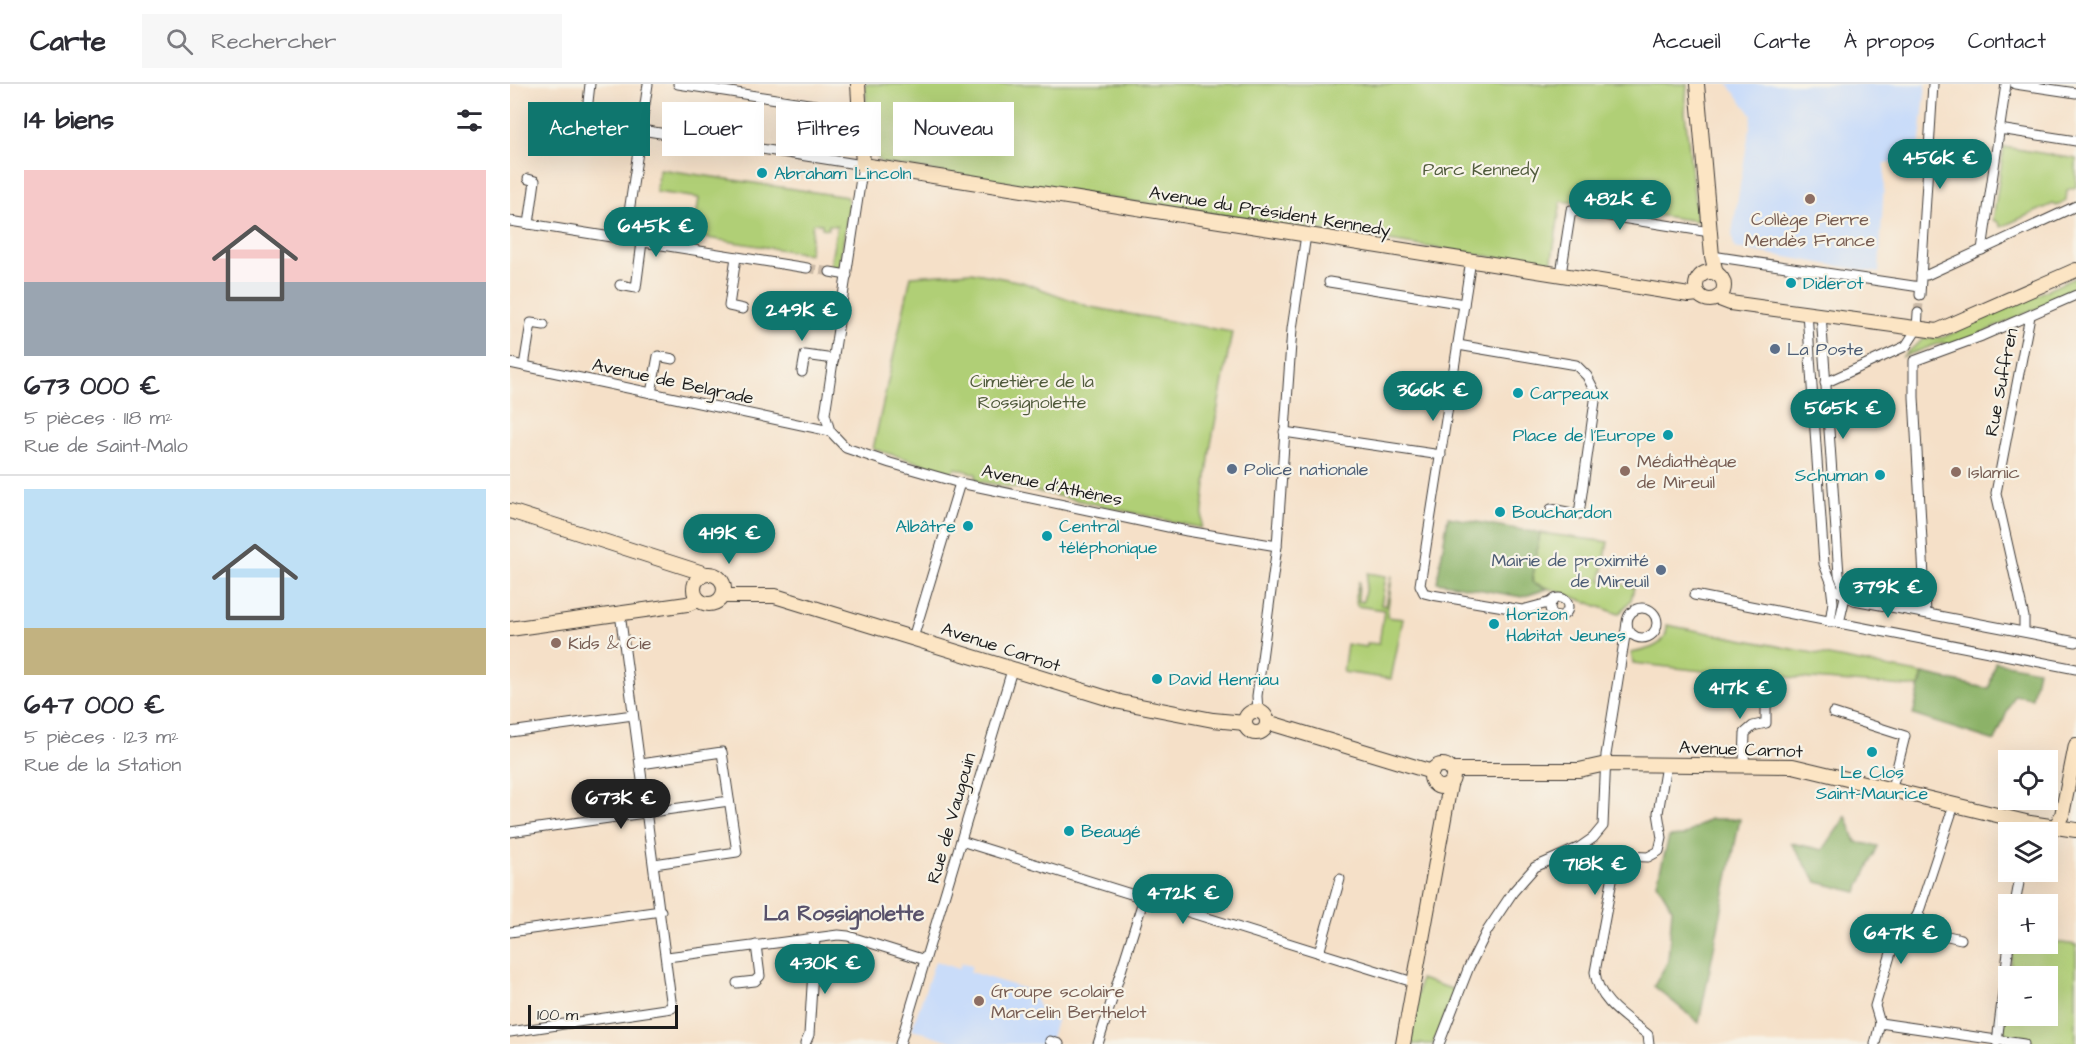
<!DOCTYPE html>
<html lang="fr">
<head>
<meta charset="utf-8">
<style>
	:root { --surface:#fff; --page:#f7f7f7; --text:#2b2b33; --muted:#7c7c81; --line:#e1e1e2; --accent:#0f766e }
	body { margin:0; font-family:"Architects Daughter",sans-serif; background:var(--page); color:var(--text); height:100vh; display:flex; flex-direction:column; font-size:22px; white-space:nowrap }
	* { box-sizing:border-box; margin:0 }
	p { font-size:20px; color:var(--muted) }
	.icon { flex:none; width:33px; height:33px; fill:none; stroke:currentColor; stroke-width:2; stroke-linecap:round; stroke-linejoin:round }
	.map { position:relative; flex:1; overflow:hidden }
	.side { display:flex; flex-direction:column; background:var(--surface); width:510px }
	.side>* { flex:none }
	.hud { position:absolute; left:18px; top:18px; width:570px; height:54px; display:flex; gap:12px }
	.controls { position:absolute; left:1488px; top:666px; display:grid; gap:12px }
	.controls a { display:grid; place-items:center; width:60px; height:60px; border-radius:0px; background:var(--surface); box-shadow:0 6px 24px #0002; font-size:30px }
	.scale { position:absolute; left:18px; bottom:15px; width:150px; box-sizing:border-box; padding-left:6px; border:3px solid #1c1c1c; border-top:0; font-size:16px; line-height:21px; white-space:nowrap; color:#1c1c1c; -webkit-text-stroke:4px #f7f3e8; paint-order:stroke }
	.price { position:absolute; translate:-50% -51px; padding:0 14px; border-radius:21px; background:var(--accent); color:#fff; font-size:20px; line-height:39px; filter:drop-shadow(0 2px 3px #0008) }
	.price::after { content:''; position:absolute; left:50%; top:36px; width:18px; height:14px; margin-left:-9px; background:inherit; clip-path:polygon(0 0,100% 0,50% 100%) }
	.price.active { background:#222; color:#fff }
	ul { padding:0; list-style:none }
	li { display:grid; align-content:center; gap:12px; height:318px; padding:0 24px }
	li+li { border-top:2px solid var(--line) }
	li span { display:grid; place-items:center; height:186px; border-radius:0px; color:#555 }
	li>.icon { margin-inline-start:auto }
	span .icon { width:108px; height:108px; fill:#fffc; stroke-width:1 }
	li b { font-size:26px }
	h2 { display:flex; justify-content:space-between; align-items:center; height:72px; padding:0 24px; font-size:26px }
	.pill { padding:0 21px; border-radius:0px; background:var(--surface); box-shadow:0 6px 24px #0002; font-size:21px; line-height:54px }
	.pill.active { background:var(--accent); color:#fff }
	header { display:flex; align-items:center; gap:36px; box-sizing:border-box; height:84px; padding:0 30px; background:var(--surface); border-bottom:2px solid var(--line) }
	header strong { font-size:28px }
	nav { display:flex; gap:33px; margin-inline-start:auto; font-size:21px }
	.search { width:420px; height:54px; background:var(--page); display:flex; align-items:center; gap:15px; box-sizing:border-box; padding:0 21px; border-radius:0px; color:var(--muted); font-size:22px }
	main { display:flex; flex:1; min-height:0 }
	.map>svg:first-child { display:block }
</style>
</head>
<body>
<header>
<strong>Carte</strong>
<div class="search"><svg class="icon" aria-label="search" viewBox="0 0 24 24"><circle cx="10" cy="10" r="6"/><path d="M15 15l6 6"/></svg>Rechercher</div>
<nav><a>Accueil</a><a>Carte</a><a>À propos</a><a>Contact</a></nav>
</header>
<main>
<section class="side">
<h2>14 biens<svg class="icon" aria-label="filters" viewBox="0 0 24 24"><path d="M4 7h16M4 17h16"/><circle cx="9" cy="7" r="2"/><circle cx="15" cy="17" r="2"/></svg></h2>
<ul>
<li><span style="background:linear-gradient(#f6c9c9 60%,#9aa5b1 0)"><svg class="icon" aria-label="home" viewBox="0 0 24 24"><path d="M3 11l9-7 9 7M6 9v11h12V9"/></svg></span><div><b>673 000 €</b><p>5 pièces · 118 m²</p><p>Rue de Saint-Malo</p></div></li>
<li><span style="background:linear-gradient(#bfe0f5 75%,#c2b280 0)"><svg class="icon" aria-label="home" viewBox="0 0 24 24"><path d="M3 11l9-7 9 7M6 9v11h12V9"/></svg></span><div><b>647 000 €</b><p>5 pièces · 123 m²</p><p>Rue de la Station</p></div></li>
</ul>
</section>
<div class="map">
<svg width="1566" height="960" viewBox="0 0 1566 960">
	<rect width="100%" height="100%" fill="#f7f3e8"/>
	<filter id="ink" filterUnits="userSpaceOnUse"><feTurbulence type="fractalNoise" baseFrequency=".0167" numOctaves="2"/><feDisplacementMap in="SourceGraphic" scale="12" xChannelSelector="R" yChannelSelector="G"/><feConvolveMatrix kernelMatrix="1 2 1 2 8 2 1 2 1" color-interpolation-filters="sRGB"/></filter>
	<filter id="wash" filterUnits="userSpaceOnUse"><feTurbulence type="fractalNoise" baseFrequency=".008" numOctaves="4" result="noise"/><feDisplacementMap in="SourceGraphic" scale="24" xChannelSelector="R" yChannelSelector="G"/><feGaussianBlur stdDeviation="1.35" result="paint"/><feColorMatrix in="noise" values="0 0 0 0 0 0 0 0 0 0 0 0 0 0 0 0 0 1.4 0 .05"/><feComposite in="paint" operator="in"/></filter>
	<g filter="url(#wash)">
		<rect width="100%" height="100%" fill="#f5e0c8"/>
		<g fill="#c9dcf9">
			<polygon points="1218,0 1416,0 1409,66 1400,65 1399,71 1408,73 1406,81 1375,79 1369,189 1224,164 1222,149 1242,31"/>
			<polygon points="425,877 449,885 451,879 462,882 460,888 522,907 532,929 547,934 539,960 450,960 402,945"/>
		</g>
		<g fill="#b0cf76" stroke="#667649" stroke-width="1.5">
			<polygon points="355,0 1177,0 1175,28 1187,137 1051,117 1041,182 372,79 360,65"/>
			<polygon points="1494,63 1566,75 1566,103 1557,106 1556,117 1547,122 1543,120 1491,143 1488,138 1483,136"/>
			<polygon points="150,85 337,113 339,121 329,184 320,183 327,142 319,141 318,145 312,144 312,140 303,139 299,170 191,153 189,162 182,161 189,114 146,108"/>
			<polygon points="461,188 512,198 580,223 722,248 700,366 691,444 539,410 466,397 466,390 446,384 441,388 363,365 401,192"/>
			<polygon points="1566,193 1566,207 1461,254 1435,262 1433,258 1392,273 1413,255 1434,253"/>
			<polygon points="1030,449 1098,458 1091,496 1124,503 1121,516 1109,530 1022,498"/>
			<polygon points="858,489 876,492 871,521 876,522 882,491 877,533 893,535 881,595 833,588 837,560 856,563 857,559 869,560 874,526 847,522 845,513 849,497 848,517 853,518"/>
			<path d="M1157 541 1413 590 1409 603 1193 587 1123 579 1121 569C1137 566 1158 562 1157 541Z"/>
			<polygon points="1538,857 1566,861 1566,960 1525,960 1496,950 1493,944 1498,896 1498,932 1538,932 1538,892 1499,892 1503,860 1538,860"/>
			<polygon points="910,895 945,906 923,960 900,960"/>
		</g>
		<g fill="#8cb267" stroke="#546742" stroke-width="1.5">
			<polygon points="938,433 1030,449 1022,498 1037,505 1012,513 927,498"/>
			<polygon points="1485,578 1528,586 1522,614 1504,611 1485,657 1403,631 1413,590 1479,605"/>
			<polygon points="1336,732 1346,758 1368,762 1347,808 1307,798 1281,759 1313,766"/>
			<polygon points="1200,735 1230,735 1189,939 1144,902 1158,877 1162,824 1147,799 1159,753 1173,752"/>
		</g>
	</g>
	<g filter="url(#ink)">
		<g fill="none" stroke-linecap="round" stroke-linejoin="round">
			<g stroke="#cab9a6" stroke-width="9" stroke-dasharray="9 4.5" stroke-linecap="butt">
				<polyline points="297,184 320,188"/>
				<polyline points="1408,229 1410,211"/>
			</g>
			<defs>
				<g id="street">
					<polyline points="80,0 76,36 84,37"/>
					<polyline points="168,0 351,28"/>
					<polyline points="1505,0 1566,9"/>
					<polyline points="1489,45 1566,57"/>
					<polyline points="131,46 353,81 315,330 320,347 336,364 380,379 450,399 677,447 767,462"/>
					<polyline points="18,95 25,97 19,140"/>
					<polyline points="0,137 297,184"/>
					<polyline points="115,155 138,0"/>
					<polyline points="1472,166 1496,0"/>
					<polyline points="1202,172 1410,203"/>
					<polyline points="226,173 219,222 233,225"/>
					<polyline points="961,176 910,501 914,509 922,511 1012,526 1042,518"/>
					<polyline points="320,188 337,191"/>
					<polyline points="1051,190 1061,126 1200,148"/>
					<polyline points="1411,190 1417,191 1566,122"/>
					<polyline points="819,198 954,220"/>
					<polyline points="110,201 126,204 132,158"/>
					<polyline points="1410,211 1423,0"/>
					<polyline points="1297,228 1314,480 1324,505 1344,516 1566,558"/>
					<polyline points="1311,230 1329,491 1334,504 1342,514"/>
					<polyline points="948,261 1066,281 1077,292 1086,310 1069,430 1041,425"/>
					<polyline points="0,279 320,347"/>
					<polyline points="14,282 21,239 34,241"/>
					<polyline points="292,288 295,271 324,275"/>
					<polyline points="1315,299 1396,262 1407,245 1408,229"/>
					<polyline points="141,309 148,272 163,275"/>
					<polyline points="774,348 931,371"/>
					<polyline points="1184,511 1566,585"/>
					<circle cx="1049" cy="523" r="9"/>
					<circle cx="1132" cy="539" r="15"/>
					<polyline points="1416,529 1404,313 1404,277 1472,252 1566,211"/>
					<polyline points="1320,538 1323,518 1321,501"/>
					<polyline points="1329,539 1335,513"/>
					<polyline points="1514,547 1514,533 1486,409 1520,232"/>
					<polyline points="403,554 450,399"/>
					<polyline points="748,627 747,612 767,462 782,245 796,151"/>
					<polyline points="1323,629 1395,652 1382,704"/>
					<polyline points="0,648 123,631"/>
					<polyline points="131,680 212,668 227,768 144,780"/>
					<polyline points="1234,680 1235,649 1243,642 1256,639 1256,596"/>
					<polyline points="0,748 219,717"/>
					<polyline points="451,757 903,898"/>
					<polyline points="1505,820 1511,788"/>
					<polyline points="1408,830 1420,848 1451,855"/>
					<polyline points="0,848 151,827"/>
					<polyline points="809,869 830,795"/>
					<polyline points="157,873 328,851 338,852 415,876"/>
					<polyline points="227,899 245,897 250,892 246,861"/>
					<polyline points="1370,939 1514,960"/>
					<polyline points="0,948 162,924 110,529"/>
					<polyline points="540,957 549,960"/>
					<polyline points="1487,958 1499,860"/>
					<polyline points="295,960 299,951 305,854"/>
					<polyline points="390,960 502,586"/>
					<polyline points="588,960 634,814"/>
					<polyline points="929,960 959,883 977,847 1003,808 1025,783 1070,763 1083,754 1093,742 1096,671 1117,539"/>
					<path d="M1139 960 1138 951C1117 934 1088 918 1085 888L1105 780 1114 772 1138 773 1149 767 1152 754 1148 729 1156 681"/>
					<polyline points="1365,960 1370,939 1365,922 1386,852 1400,843 1408,830 1444,721"/>
				</g>
				<g id="secondary">
					<polyline points="348,0 353,81 1179,211 1188,210"/>
					<polyline points="1187,0 1202,172 1206,189"/>
					<circle cx="1200" cy="202" r="14"/>
					<polyline points="1207,214 1220,219 1427,247 1566,186"/>
					<polyline points="0,427 196,490"/>
					<circle cx="199" cy="505" r="15"/>
					<polyline points="213,512 265,512 610,618 703,636 735,639"/>
					<polyline points="0,545 177,520 189,516"/>
					<circle cx="746" cy="638" r="11"/>
					<polyline points="757,638 922,688"/>
					<circle cx="932" cy="692" r="11"/>
					<polyline points="941,686 1069,686 1096,680 1283,682 1520,739 1566,746"/>
					<polyline points="1546,742 1552,731 1566,661"/>
					<polyline points="893,960 940,701"/>
				</g>
			</defs>
			<use href="#street" stroke="#3d3936" stroke-width="11"/>
			<use href="#secondary" stroke="#3d3936" stroke-width="16"/>
			<use href="#street" stroke="#fff" stroke-width="9"/>
			<use href="#secondary" stroke="#fce5c4" stroke-width="14"/>
		</g>
	</g>
	<g fill="#0f9aa8" stroke="#f7f3e8" stroke-width="2">
		<circle cx="252" cy="89" r="6"/>
		<circle cx="1281" cy="199" r="6"/>
		<circle cx="1008" cy="309" r="6"/>
		<circle cx="1158" cy="351" r="6"/>
		<circle cx="1370" cy="391" r="6"/>
		<circle cx="990" cy="428" r="6"/>
		<circle cx="458" cy="442" r="6"/>
		<circle cx="537" cy="452" r="6"/>
		<circle cx="984" cy="540" r="6"/>
		<circle cx="647" cy="595" r="6"/>
		<circle cx="1362" cy="668" r="6"/>
		<circle cx="559" cy="747" r="6"/>
	</g>
	<g fill="#8d6e63" stroke="#f7f3e8" stroke-width="2">
		<circle cx="1300" cy="115" r="6"/>
		<circle cx="1115" cy="387" r="6"/>
		<circle cx="1446" cy="388" r="6"/>
		<circle cx="46" cy="559" r="6"/>
		<circle cx="469" cy="917" r="6"/>
	</g>
	<g fill="#5c6f8a" stroke="#f7f3e8" stroke-width="2">
		<circle cx="1265" cy="265" r="6"/>
		<circle cx="722" cy="385" r="6"/>
		<circle cx="1151" cy="486" r="6"/>
	</g>
	<g text-anchor="middle" stroke-width="4.5" stroke-linejoin="round" paint-order="stroke">
		<g font-size="18" fill="#505b3c" stroke="#f7f3e8">
			<text x="971" y="91">Parc Kennedy</text>
			<text x="522" y="303">Cimetière de la<tspan x="522" dy="21">Rossignolette</tspan></text>
		</g>
		<g font-size="18" fill="#0d838f" stroke="#f7f3e8" text-anchor="start">
			<text x="264" y="95">Abraham Lincoln</text>
			<text x="1293" y="205">Diderot</text>
			<text x="1020" y="315">Carpeaux</text>
			<text x="1146" y="357" text-anchor="end">Place de l'Europe</text>
			<text x="1358" y="397" text-anchor="end">Schuman</text>
			<text x="1002" y="434">Bouchardon</text>
			<text x="446" y="448" text-anchor="end">Albâtre</text>
			<text x="549" y="448">Central<tspan x="549" dy="21">téléphonique</tspan></text>
			<text x="996" y="536">Horizon<tspan x="996" dy="21">Habitat Jeunes</tspan></text>
			<text x="659" y="601">David Henriau</text>
			<text x="1362" y="694" text-anchor="middle">Le Clos<tspan x="1362" dy="21">Saint-Maurice</tspan></text>
			<text x="571" y="753">Beaugé</text>
		</g>
		<g font-size="18" fill="#1c1c1c" stroke="#f7f3e8">
			<text transform="translate(760 127) rotate(9)" y="6">Avenue du Président Kennedy</text>
			<text transform="translate(163 297) rotate(12)" y="6">Avenue de Belgrade</text>
			<text transform="translate(1491 298) rotate(-79)" y="6">Rue Suffren</text>
			<text transform="translate(542 401) rotate(12)" y="6">Avenue d'Athènes</text>
			<text transform="translate(491 563) rotate(18)" y="6">Avenue Carnot</text>
			<text transform="translate(1231 665) rotate(2)" y="6">Avenue Carnot</text>
			<text transform="translate(441 734) rotate(-74)" y="6">Rue de Vaugouin</text>
		</g>
		<g font-size="18" fill="#785e54" stroke="#f7f3e8" text-anchor="start">
			<text x="1300" y="141" text-anchor="middle">Collège Pierre<tspan x="1300" dy="21">Mendès France</tspan></text>
			<text x="1127" y="383">Médiathèque<tspan x="1127" dy="21">de Mireuil</tspan></text>
			<text x="1458" y="394">Islamic</text>
			<text x="58" y="565">Kids &amp; Cie</text>
			<text x="481" y="913">Groupe scolaire<tspan x="481" dy="21">Marcelin Berthelot</tspan></text>
		</g>
		<g font-size="18" fill="#4e5e75" stroke="#f7f3e8" text-anchor="start">
			<text x="1277" y="271">La Poste</text>
			<text x="734" y="391">Police nationale</text>
			<text x="1139" y="482" text-anchor="end">Mairie de proximité<tspan x="1139" dy="21">de Mireuil</tspan></text>
		</g>
		<g font-size="21" font-weight="bold" fill="#58516a" stroke="#f7f3e8">
			<text x="334" y="836">La Rossignolette</text>
		</g>
	</g>
</svg>
<div class="controls">
<a><svg class="icon" aria-label="locate" viewBox="0 0 24 24"><circle cx="12" cy="12" r="6"/><path d="M12 2v4M12 18v4M2 12h4M18 12h4"/></svg></a>
<a><svg class="icon" aria-label="layers" viewBox="0 0 24 24"><path d="M12 4l9 5-9 5-9-5zM3 14l9 5 9-5"/></svg></a>
<a>+</a>
<a>−</a>
</div>
<div class="scale">100 m</div>
<b class="price" style="left:1430px;top:106px">456K €</b>
<b class="price" style="left:1110px;top:147px">482K €</b>
<b class="price" style="left:146px;top:174px">645K €</b>
<b class="price" style="left:292px;top:258px">249K €</b>
<b class="price" style="left:923px;top:338px">366K €</b>
<b class="price" style="left:1333px;top:356px">565K €</b>
<b class="price" style="left:219px;top:481px">419K €</b>
<b class="price" style="left:1378px;top:535px">379K €</b>
<b class="price" style="left:1230px;top:636px">417K €</b>
<b class="price active" style="left:111px;top:746px">673K €</b>
<b class="price" style="left:1085px;top:812px">718K €</b>
<b class="price" style="left:673px;top:841px">472K €</b>
<b class="price" style="left:1391px;top:881px">647K €</b>
<b class="price" style="left:315px;top:911px">430K €</b>
<div class="hud">
<a class="pill active">Acheter</a>
<a class="pill">Louer</a>
<a class="pill">Filtres</a>
<a class="pill">Nouveau</a>
</div>
</div>
</main>
</body>
</html>
